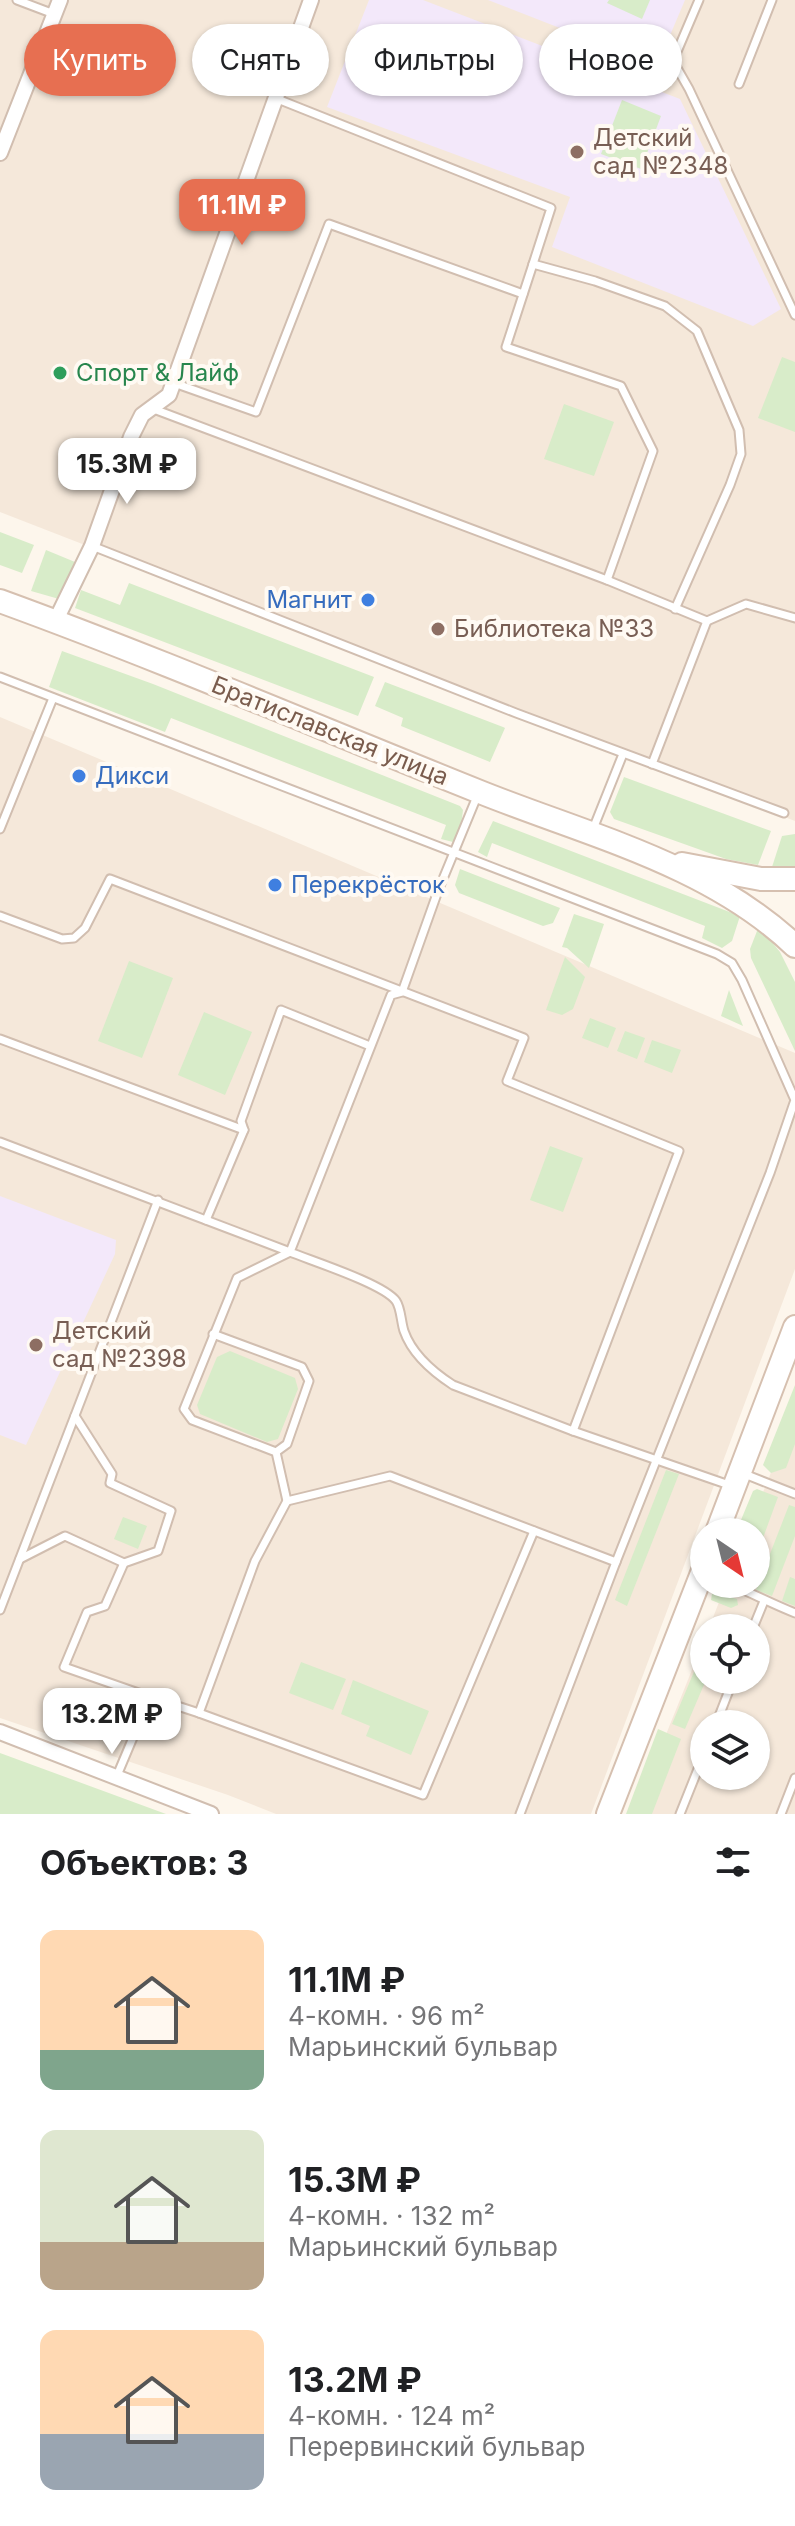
<!DOCTYPE html>
<html lang="ru">
<head>
<meta charset="utf-8">
<style>
	:root { --surface:#fff; --page:#f6f6f6; --text:#202124; --muted:#757577; --accent:#e76f51 }
	body { margin:0; font-family:Inter,sans-serif; background:var(--page); color:var(--text); height:100vh; display:flex; flex-direction:column; font-size:30px; white-space:nowrap }
	* { box-sizing:border-box; margin:0 }
	p { font-size:26px; color:var(--muted) }
	.icon { flex:none; width:44px; height:44px; fill:none; stroke:currentColor; stroke-width:2; stroke-linecap:round; stroke-linejoin:round }
	.map { position:relative; height:1814px; overflow:hidden }
	.panel { display:flex; flex-direction:column; background:var(--surface); flex:1 }
	.panel>* { flex:none }
	.guide { position:absolute; left:24px; top:24px; width:748px; height:72px; display:flex; gap:16px }
	.needle { width:52px; rotate:145deg }
	.tools { position:absolute; left:690px; top:1518px; display:grid; gap:16px }
	.tools a { display:grid; place-items:center; width:80px; height:80px; border-radius:50%; background:var(--surface); box-shadow:0 2px 6px #0004; font-size:40px }
	.price { position:absolute; translate:-50% -68px; padding:0 18px; border-radius:16px; background:#fff; color:#222; font-size:26px; line-height:52px; filter:drop-shadow(0 2px 4px #0008) }
	.price::after { content:''; position:absolute; left:50%; top:48px; width:24px; height:18px; margin-left:-12px; background:inherit; clip-path:polygon(0 0,100% 0,50% 100%) }
	.price.active { background:var(--accent); color:#fff }
	ul { padding:0; list-style:none }
	li { display:flex; align-items:center; gap:24px; height:200px; padding:0 40px }
	li span { display:grid; place-items:center; flex:none; width:224px; height:160px; border-radius:16px; color:#555 }
	li>.icon { margin-inline-start:auto }
	span .icon { width:96px; height:96px; fill:#fffc; stroke-width:1 }
	li b { font-size:34px }
	h2 { display:flex; justify-content:space-between; align-items:center; height:96px; padding:0 40px; font-size:34px }
	.chip { padding:0 28px; border-radius:36px; background:var(--surface); box-shadow:0 2px 6px #0004; font-size:28px; line-height:72px }
	.chip.active { background:var(--accent); color:#fff }
	.map>svg:first-child { display:block }
</style>
</head>
<body>
<div class="map">
<svg width="795" height="1814" viewBox="0 0 795 1814">
	<rect width="100%" height="100%" fill="#fdf6ec"/>
	<g fill="#f5e8da" fill-rule="evenodd">
		<polygon points="0,0 795,0 795,821 0,512"/>
		<polygon points="0,717 795,1053 795,1269 591,1814 276,1814 228,1795 0,1718"/>
		<path d="M795 1413V1814H634L704 1640V1680H756V1628H709L726 1584H756V1532H747ZM704 1724H756V1776H704Z"/>
	</g>
	<g fill="#f3e8fa">
		<polygon points="369,0 423,0 680,99 781,309 753,326 552,247 570,197 327,107"/>
		<polygon points="488,0 685,0 657,66"/>
		<polygon points="0,1196 116,1240 115,1254 26,1445 0,1435"/>
	</g>
	<g fill="#d8ecc9">
		<polygon points="609,0 650,0 642,19 607,3"/>
		<polygon points="622,100 661,116 641,169 601,154"/>
		<polygon points="782,357 795,362 795,432 758,418"/>
		<polygon points="564,404 614,422 594,476 544,459"/>
		<polygon points="0,532 34,545 22,573 0,565"/>
		<polygon points="46,550 75,562 59,599 31,591"/>
		<polygon points="129,583 374,677 358,716 75,608 81,590 120,605"/>
		<polygon points="62,651 153,684 460,806 463,810 461,826 453,842 441,839 446,825 171,718 165,732 49,687"/>
		<polygon points="385,682 503,727 505,728 490,762 401,726 403,718 375,706"/>
		<polygon points="624,777 771,831 758,865 726,859 614,819 610,812"/>
		<polygon points="493,821 740,916 732,941 722,948 702,938 705,926 492,843 487,857 478,852"/>
		<polygon points="795,834 795,866 772,867 782,836"/>
		<polygon points="460,869 560,908 553,923 543,926 459,893 455,885"/>
		<polygon points="574,914 604,924 589,968 567,948 562,947"/>
		<polygon points="759,926 780,952 795,982 795,1051 751,958 750,949"/>
		<polygon points="565,957 585,977 573,1009 562,1015 546,1010"/>
		<polygon points="129,961 173,978 142,1058 98,1041"/>
		<polygon points="729,990 743,1026 721,1016"/>
		<polygon points="204,1012 252,1032 225,1095 178,1075"/>
		<polygon points="590,1018 616,1028 608,1048 582,1038"/>
		<polygon points="625,1031 645,1038 637,1059 617,1051"/>
		<polygon points="652,1040 681,1050 672,1073 644,1062"/>
		<polygon points="550,1146 583,1158 563,1212 530,1200"/>
		<polygon points="230,1351 295,1378 298,1389 278,1439 267,1442 200,1414 197,1405 217,1357"/>
		<polygon points="795,1385 795,1444 786,1468 771,1473 763,1465"/>
		<polygon points="666,1470 679,1474 627,1606 615,1600"/>
		<polygon points="757,1489 778,1497 756,1557 756,1532 736,1532 753,1491"/>
		<polygon points="789,1505 795,1507 795,1536 772,1596 756,1590"/>
		<polygon points="123,1517 147,1526 138,1549 114,1539"/>
		<polygon points="790,1577 795,1579 795,1606 782,1601"/>
		<polygon points="717,1593 737,1599 738,1605 731,1608 711,1600 712,1594"/>
		<polygon points="704,1648 706,1680 685,1729 672,1724"/>
		<polygon points="301,1662 346,1679 333,1710 289,1693"/>
		<polygon points="353,1680 429,1711 411,1755 366,1736 370,1726 341,1714"/>
		<polygon points="658,1729 681,1739 652,1814 626,1814"/>
		<polygon points="0,1753 166,1814 0,1814"/>
	</g>
	<g fill="none" stroke-linecap="round" stroke-linejoin="round">
		<defs>
			<g id="lane">
				<polyline points="17,0 54,14"/>
				<polyline points="699,0 673,61 689,89 795,315"/>
				<polyline points="739,84 772,0"/>
				<polyline points="275,98 551,208 533,264 595,281 665,306 697,331 739,430 741,454 730,485 675,609"/>
				<polyline points="533,264 506,347 621,386 653,451 607,580"/>
				<polyline points="174,383 256,412 329,224 523,294"/>
				<polyline points="151,408 607,580 707,621 746,604 795,618"/>
				<polyline points="92,546 516,713 784,813"/>
				<polyline points="0,677 717,954 732,963 742,980 795,1100 770,1173 616,1562 520,1814"/>
				<polyline points="652,764 707,621"/>
				<path d="M478 794 438 891 402 992 391 995 290 1252C312 1261 384 1284 396 1301 401 1308 401 1322 404 1331 412 1354 433 1372 453 1385L573 1431 732 1486"/>
				<polyline points="0,829 53,698"/>
				<polyline points="593,829 623,754"/>
				<polyline points="0,916 62,939 74,938 85,928 110,879 524,1038 507,1081 679,1151 573,1431"/>
				<polyline points="0,1039 244,1130"/>
				<polyline points="0,1142 290,1252 237,1278 184,1409 192,1420 276,1452 287,1501 390,1476 616,1562"/>
				<polyline points="206,1220 244,1130 241,1121 281,1010 370,1046"/>
				<polyline points="213,1334 302,1367 309,1381 287,1444 276,1452"/>
				<polyline points="75,1416 112,1474 110,1483 171,1511 158,1551 124,1563 105,1606 87,1612 64,1667 150,1697"/>
				<polyline points="742,1473 795,1494"/>
				<polyline points="20,1559 65,1536 124,1563"/>
				<path d="M729 1584C752 1593 772 1604 795 1613"/>
				<polyline points="0,1610 158,1200"/>
				<polyline points="753,1628 764,1601"/>
				<polyline points="199,1713 255,1561 287,1501"/>
				<polyline points="716,1724 733,1680"/>
				<polyline points="116,1778 150,1697 199,1713 423,1795 534,1531"/>
				<polyline points="680,1814 704,1754"/>
				<polyline points="781,1814 795,1778"/>
			</g>
			<g id="street">
				<polyline points="0,153 60,0"/>
				<polyline points="55,622 92,546 131,437 142,415 169,395 311,0"/>
				<polyline points="0,1732 211,1814"/>
			</g>
			<g id="secondary">
				<path d="M0 601C162 660 320 728 480 792 587 835 709 864 795 946"/>
				<polyline points="682,864 761,879 795,879"/>
				<polyline points="717,1532 795,1327"/>
				<polyline points="608,1814 704,1568"/>
			</g>
		</defs>
		<use href="#lane" stroke="#d1beb0" stroke-width="11"/>
		<use href="#street" stroke="#d1beb0" stroke-width="18"/>
		<use href="#secondary" stroke="#d6c0b0" stroke-width="26"/>
		<use href="#lane" stroke="#fff" stroke-width="7"/>
		<use href="#street" stroke="#fff" stroke-width="14"/>
		<use href="#secondary" stroke="#fff" stroke-width="22"/>
	</g>
	<g fill="#8d6e63" stroke="#fffaf3" stroke-width="3">
		<circle cx="577" cy="152" r="8"/>
		<circle cx="438" cy="629" r="8"/>
		<circle cx="36" cy="1345" r="8"/>
	</g>
	<circle fill="#2e9e5b" stroke="#fffaf3" stroke-width="3" cx="60" cy="373" r="8"/>
	<g fill="#3f7fe0" stroke="#fffaf3" stroke-width="3">
		<circle cx="368" cy="600" r="8"/>
		<circle cx="79" cy="776" r="8"/>
		<circle cx="275" cy="885" r="8"/>
	</g>
	<g text-anchor="middle" stroke-width="8" stroke-linejoin="round" paint-order="stroke">
		<g font-size="24" fill="#785e54" stroke="#fffaf3" text-anchor="start">
			<text x="593" y="146">Детский<tspan x="593" dy="28">сад №2348</tspan></text>
			<text x="454" y="637">Библиотека №33</text>
			<text x="52" y="1339">Детский<tspan x="52" dy="28">сад №2398</tspan></text>
		</g>
		<g font-size="24" fill="#27864d" stroke="#fffaf3" text-anchor="start">
			<text x="76" y="381">Спорт &amp; Лайф</text>
		</g>
		<g font-size="24" fill="#366cbe" stroke="#fffaf3" text-anchor="start">
			<text x="352" y="608" text-anchor="end">Магнит</text>
			<text x="95" y="784">Дикси</text>
			<text x="291" y="893">Перекрёсток</text>
		</g>
		<g font-size="24" fill="#7a5c4d" stroke="#fffaf3">
			<text transform="translate(330 731) rotate(22)" y="8">Братиславская улица</text>
		</g>
	</g>
</svg>
<div class="tools">
<a><svg class="needle" viewBox="-14 -14 28 28"><path d="M0-13l5 13h-10z" fill="#e53935"/><path d="M0 13l5-13h-10z" fill="#757577"/></svg></a>
<a><svg class="icon" aria-label="locate" viewBox="0 0 24 24"><circle cx="12" cy="12" r="6"/><path d="M12 2v4M12 18v4M2 12h4M18 12h4"/></svg></a>
<a><svg class="icon" aria-label="layers" viewBox="0 0 24 24"><path d="M12 4l9 5-9 5-9-5zM3 14l9 5 9-5"/></svg></a>
</div>
<b class="price active" style="left:242px;top:247px">11.1M ₽</b>
<b class="price" style="left:127px;top:506px">15.3M ₽</b>
<b class="price" style="left:112px;top:1756px">13.2M ₽</b>
<div class="guide">
<a class="chip active">Купить</a>
<a class="chip">Снять</a>
<a class="chip">Фильтры</a>
<a class="chip">Новое</a>
</div>
</div>
<section class="panel">
<h2>Объектов: 3<svg class="icon" aria-label="filters" viewBox="0 0 24 24"><path d="M4 7h16M4 17h16"/><circle cx="9" cy="7" r="2"/><circle cx="15" cy="17" r="2"/></svg></h2>
<ul>
<li><span style="background:linear-gradient(#ffd9b3 75%,#7fa58c 0)"><svg class="icon" aria-label="home" viewBox="0 0 24 24"><path d="M3 11l9-7 9 7M6 9v11h12V9"/></svg></span><div><b>11.1M ₽</b><p>4-комн. · 96 m²</p><p>Марьинский бульвар</p></div></li>
<li><span style="background:linear-gradient(#dfe7d0 70%,#b9a48a 0)"><svg class="icon" aria-label="home" viewBox="0 0 24 24"><path d="M3 11l9-7 9 7M6 9v11h12V9"/></svg></span><div><b>15.3M ₽</b><p>4-комн. · 132 m²</p><p>Марьинский бульвар</p></div></li>
<li><span style="background:linear-gradient(#ffd9b3 65%,#9aa5b1 0)"><svg class="icon" aria-label="home" viewBox="0 0 24 24"><path d="M3 11l9-7 9 7M6 9v11h12V9"/></svg></span><div><b>13.2M ₽</b><p>4-комн. · 124 m²</p><p>Перервинский бульвар</p></div></li>
</ul>
</section>
</body>
</html>
